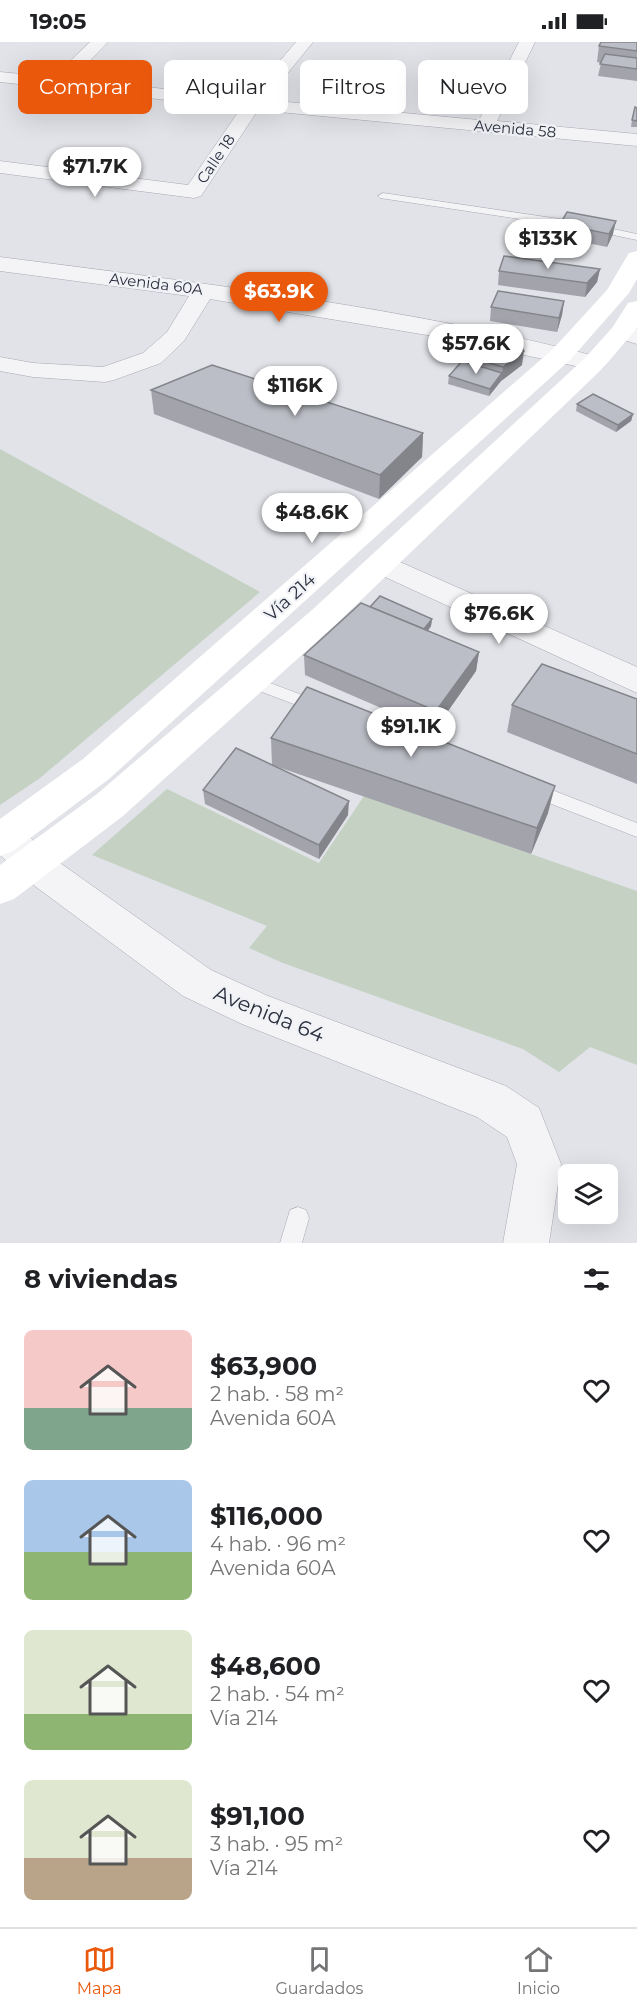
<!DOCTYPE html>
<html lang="es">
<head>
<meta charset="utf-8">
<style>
	:root { --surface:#fff; --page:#f2f2f2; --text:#202124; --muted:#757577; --line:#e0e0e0; --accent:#ea580c }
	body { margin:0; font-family:Montserrat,sans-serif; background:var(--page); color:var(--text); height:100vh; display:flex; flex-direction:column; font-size:22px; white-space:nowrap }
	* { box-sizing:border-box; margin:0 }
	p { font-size:20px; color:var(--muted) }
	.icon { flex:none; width:33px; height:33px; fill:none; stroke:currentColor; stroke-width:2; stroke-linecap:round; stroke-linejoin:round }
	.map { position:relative; height:1201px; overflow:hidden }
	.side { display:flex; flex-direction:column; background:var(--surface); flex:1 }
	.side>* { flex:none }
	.guide { position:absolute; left:18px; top:18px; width:602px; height:54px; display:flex; gap:12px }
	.controls { position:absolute; left:558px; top:1122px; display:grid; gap:12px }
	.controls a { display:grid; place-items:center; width:60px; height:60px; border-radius:9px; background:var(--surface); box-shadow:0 6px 24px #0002; font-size:30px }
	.price { position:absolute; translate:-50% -51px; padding:0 14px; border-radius:21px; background:#fff; color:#222; font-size:20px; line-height:39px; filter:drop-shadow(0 2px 3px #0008) }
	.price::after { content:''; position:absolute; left:50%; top:36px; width:18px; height:14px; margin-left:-9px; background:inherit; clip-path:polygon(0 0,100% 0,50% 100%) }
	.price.on { background:var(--accent); color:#fff }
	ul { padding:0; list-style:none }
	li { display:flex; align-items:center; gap:18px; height:150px; padding:0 24px }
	li span { display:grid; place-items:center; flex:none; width:168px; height:120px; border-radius:9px; color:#555 }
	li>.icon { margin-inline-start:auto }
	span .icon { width:72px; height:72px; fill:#fffc; stroke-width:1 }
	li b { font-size:26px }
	h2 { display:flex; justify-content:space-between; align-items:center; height:72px; padding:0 24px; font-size:26px }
	.tag { padding:0 21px; border-radius:9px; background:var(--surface); box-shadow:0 6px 24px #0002; font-size:21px; line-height:54px }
	.tag.on { background:var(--accent); color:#fff }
	.status { display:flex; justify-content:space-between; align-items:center; height:42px; padding:0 30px; background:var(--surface); direction:ltr }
	.status svg { height:16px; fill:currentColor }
	.menu { display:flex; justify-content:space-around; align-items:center; height:84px; border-top:2px solid var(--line); background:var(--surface); font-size:16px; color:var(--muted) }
	.menu a { display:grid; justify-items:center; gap:3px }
	.menu .on { color:var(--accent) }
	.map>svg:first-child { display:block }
</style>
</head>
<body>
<div class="status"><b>19:05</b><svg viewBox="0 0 49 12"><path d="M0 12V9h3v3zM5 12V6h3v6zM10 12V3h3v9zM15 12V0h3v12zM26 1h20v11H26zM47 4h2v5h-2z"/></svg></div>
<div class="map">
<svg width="637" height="1201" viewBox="0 0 637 1201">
	<rect width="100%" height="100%" fill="#e1e3e8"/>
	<g fill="#c4d1c3">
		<polygon points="0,407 260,550 40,736 0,763"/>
		<polygon points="167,747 319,821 364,754 637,849 637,1023 590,1005 559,1030 523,1007 283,921 249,906 267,884 92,813"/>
	</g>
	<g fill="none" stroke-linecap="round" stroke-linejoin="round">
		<defs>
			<g id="service">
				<polygon points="383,151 580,180 637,192 637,198 580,186 380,156 378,154"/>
				<polygon points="251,634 321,660 323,664 321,668 315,670 246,644 243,640 246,636"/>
				<polygon points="534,741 637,781 637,795 528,753 526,748 528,743"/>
				<polygon points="298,1165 306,1168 309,1176 302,1201 280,1201 290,1168"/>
			</g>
			<g id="minor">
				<polygon points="90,0 108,0 72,37 248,56 296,0 313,0 266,58 479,78 519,0 535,0 497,79 637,92 637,104 258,68 201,154 194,156 0,131 0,119 188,143 241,66 0,40 0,30 54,35"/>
				<path d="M0 215C202 241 405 265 603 316L606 321 603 326 594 328 445 296 210 257 184 299 161 321 114 338 105 340 33 335 0 329V315L33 321 103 325 143 311 167 290 189 254 0 229Z"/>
				<polygon points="622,283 637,287 637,302 614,295 610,290 614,285"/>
				<polygon points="382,512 637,625 637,651 372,529 367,522 372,515"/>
				<polygon points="5,779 18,783 46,811 211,928 268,954 506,1044 539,1066 561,1122 549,1201 503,1201 517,1122 507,1095 477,1075 242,982 183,954 20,833 0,813 0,781"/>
			</g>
		</defs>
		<use href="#service" stroke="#a7a9b2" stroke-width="1"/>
		<use href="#minor" stroke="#a7a9b2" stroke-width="1"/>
		<use href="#service" fill="#f4f4f7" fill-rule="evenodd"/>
		<use href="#minor" fill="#f4f4f7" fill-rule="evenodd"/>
		<g fill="#fff" fill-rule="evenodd">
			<polygon points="637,209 637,237 629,251 571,317 109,737 13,809 0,814 0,777 83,717 553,307 607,248 629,211"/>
			<polygon points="637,259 637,286 603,326 334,584 123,774 14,857 0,862 0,823 97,752 312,568 585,316 612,286 628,261"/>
		</g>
	</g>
	<g fill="#a2a3ab">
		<polygon points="637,0 637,39 598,34 601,21 597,20 599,4"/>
		<polygon points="637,66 637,85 631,85 632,78"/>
		<polygon points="560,182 613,192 607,205 558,195"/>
		<polygon points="600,227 597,240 585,255 498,243 499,229"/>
		<polygon points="564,259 562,273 557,290 490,279 491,265"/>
		<polygon points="462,313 522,323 501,339 489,354 448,342 449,334 462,319"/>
		<polygon points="151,348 423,391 422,415 379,457 154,372"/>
		<polygon points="577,362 633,372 631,379 616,390 576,369"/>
		<polygon points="432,577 431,584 428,589 479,610 476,629 434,689 305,633 304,613"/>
		<polygon points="637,657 637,742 507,690 512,663"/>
		<polygon points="271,696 548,771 531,812 272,723"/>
		<polygon points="203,748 348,773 319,817 205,762"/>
	</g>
	<g fill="#84858b">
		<polygon points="616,179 613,192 607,205 609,192"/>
		<polygon points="600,227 597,240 585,255 587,241"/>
		<polygon points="564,259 562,273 557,290 559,276"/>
		<polygon points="524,309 522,323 501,339 503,325"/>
		<polygon points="502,331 501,339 489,354 490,347"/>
		<polygon points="633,372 631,379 616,390 618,383"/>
		<polygon points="423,391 422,415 379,457 380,433"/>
		<polygon points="432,577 431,584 418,601 419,594"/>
		<polygon points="479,610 476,629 434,689 436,669"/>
		<polygon points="555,744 548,771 531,812 537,786"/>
		<polygon points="349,759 348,773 319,817 319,803"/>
	</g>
	<g fill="#bcbec7" stroke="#84858b" stroke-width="1.5">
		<polygon points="601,0 637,0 637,9 599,4"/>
		<polygon points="605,12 637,16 637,27 600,22"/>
		<polygon points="635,65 637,66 637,79 632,78"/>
		<polygon points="567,170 616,179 609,192 560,182"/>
		<polygon points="504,214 600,227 587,241 499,229"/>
		<polygon points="498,249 564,259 559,276 491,265"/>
		<polygon points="475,297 520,303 524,309 503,325 462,313"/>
		<polygon points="462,319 502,331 490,347 449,334"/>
		<polygon points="212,323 423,391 380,433 151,348"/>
		<polygon points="593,352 633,372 618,383 577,362"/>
		<polygon points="380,554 432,577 424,587 370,565"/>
		<polygon points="361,561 479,610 436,669 304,613"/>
		<polygon points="542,622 637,657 637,712 512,663"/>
		<polygon points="307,645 555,744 537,786 271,696"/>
		<polygon points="236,706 349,759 319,803 203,748"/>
	</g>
	<g text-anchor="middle" stroke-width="4.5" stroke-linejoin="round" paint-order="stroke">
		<g font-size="15" fill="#2b2f3e" stroke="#f1f2f6">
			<text transform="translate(515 87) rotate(5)" y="5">Avenida 58</text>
			<text transform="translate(216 117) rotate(-56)" y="5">Calle 18</text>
			<text transform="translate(156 242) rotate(7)" y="5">Avenida 60A</text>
		</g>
		<g font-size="18" fill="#2b2f3e" stroke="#f1f2f6">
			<text transform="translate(290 555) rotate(-42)" y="6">Vía 214</text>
		</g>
		<g font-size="21" fill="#2b2f3e" stroke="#f1f2f6">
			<text transform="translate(269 972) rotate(22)" y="7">Avenida 64</text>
		</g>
	</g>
</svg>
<div class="controls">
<a><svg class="icon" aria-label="layers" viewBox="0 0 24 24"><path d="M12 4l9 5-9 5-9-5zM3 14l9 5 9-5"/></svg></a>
</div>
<b class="price" style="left:95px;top:156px">$71.7K</b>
<b class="price" style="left:548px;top:228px">$133K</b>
<b class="price on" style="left:279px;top:281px">$63.9K</b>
<b class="price" style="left:476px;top:333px">$57.6K</b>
<b class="price" style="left:295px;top:375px">$116K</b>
<b class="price" style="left:312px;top:502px">$48.6K</b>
<b class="price" style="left:499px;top:603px">$76.6K</b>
<b class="price" style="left:411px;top:716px">$91.1K</b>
<div class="guide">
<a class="tag on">Comprar</a>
<a class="tag">Alquilar</a>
<a class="tag">Filtros</a>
<a class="tag">Nuevo</a>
</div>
</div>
<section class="side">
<h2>8 viviendas<svg class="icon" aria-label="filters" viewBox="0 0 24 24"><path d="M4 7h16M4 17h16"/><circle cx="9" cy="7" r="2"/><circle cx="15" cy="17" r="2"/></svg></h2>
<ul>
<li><span style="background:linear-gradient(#f6c9c9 65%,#7fa58c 0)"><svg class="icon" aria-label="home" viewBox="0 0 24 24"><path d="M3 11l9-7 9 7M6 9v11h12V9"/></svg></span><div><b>$63,900</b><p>2 hab. · 58 m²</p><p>Avenida 60A</p></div><svg class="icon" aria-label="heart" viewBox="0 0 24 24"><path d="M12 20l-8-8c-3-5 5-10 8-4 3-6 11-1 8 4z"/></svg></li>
<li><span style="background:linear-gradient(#a9c7e8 60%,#8fb573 0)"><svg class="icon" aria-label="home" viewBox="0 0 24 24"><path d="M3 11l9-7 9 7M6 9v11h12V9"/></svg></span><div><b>$116,000</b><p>4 hab. · 96 m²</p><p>Avenida 60A</p></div><svg class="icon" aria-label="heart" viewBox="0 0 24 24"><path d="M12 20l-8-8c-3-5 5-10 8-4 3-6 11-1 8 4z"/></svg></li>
<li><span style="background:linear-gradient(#dfe7d0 70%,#8fb573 0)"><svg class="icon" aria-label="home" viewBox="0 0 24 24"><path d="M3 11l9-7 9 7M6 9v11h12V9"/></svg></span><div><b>$48,600</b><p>2 hab. · 54 m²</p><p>Vía 214</p></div><svg class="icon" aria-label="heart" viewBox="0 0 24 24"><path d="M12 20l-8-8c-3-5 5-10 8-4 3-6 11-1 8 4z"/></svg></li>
<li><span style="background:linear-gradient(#dfe7d0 65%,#b9a48a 0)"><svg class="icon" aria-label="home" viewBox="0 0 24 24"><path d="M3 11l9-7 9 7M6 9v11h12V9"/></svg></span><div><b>$91,100</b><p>3 hab. · 95 m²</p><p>Vía 214</p></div><svg class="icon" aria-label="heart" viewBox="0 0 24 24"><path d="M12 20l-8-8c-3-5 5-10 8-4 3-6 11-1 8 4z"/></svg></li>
</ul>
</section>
<nav class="menu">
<a class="on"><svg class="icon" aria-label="map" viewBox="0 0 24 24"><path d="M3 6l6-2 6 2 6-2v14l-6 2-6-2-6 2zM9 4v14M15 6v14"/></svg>Mapa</a>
<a><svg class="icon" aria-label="saved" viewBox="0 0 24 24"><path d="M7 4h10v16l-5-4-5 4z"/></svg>Guardados</a>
<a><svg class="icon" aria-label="home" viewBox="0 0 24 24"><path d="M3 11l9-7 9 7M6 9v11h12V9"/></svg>Inicio</a>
</nav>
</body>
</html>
